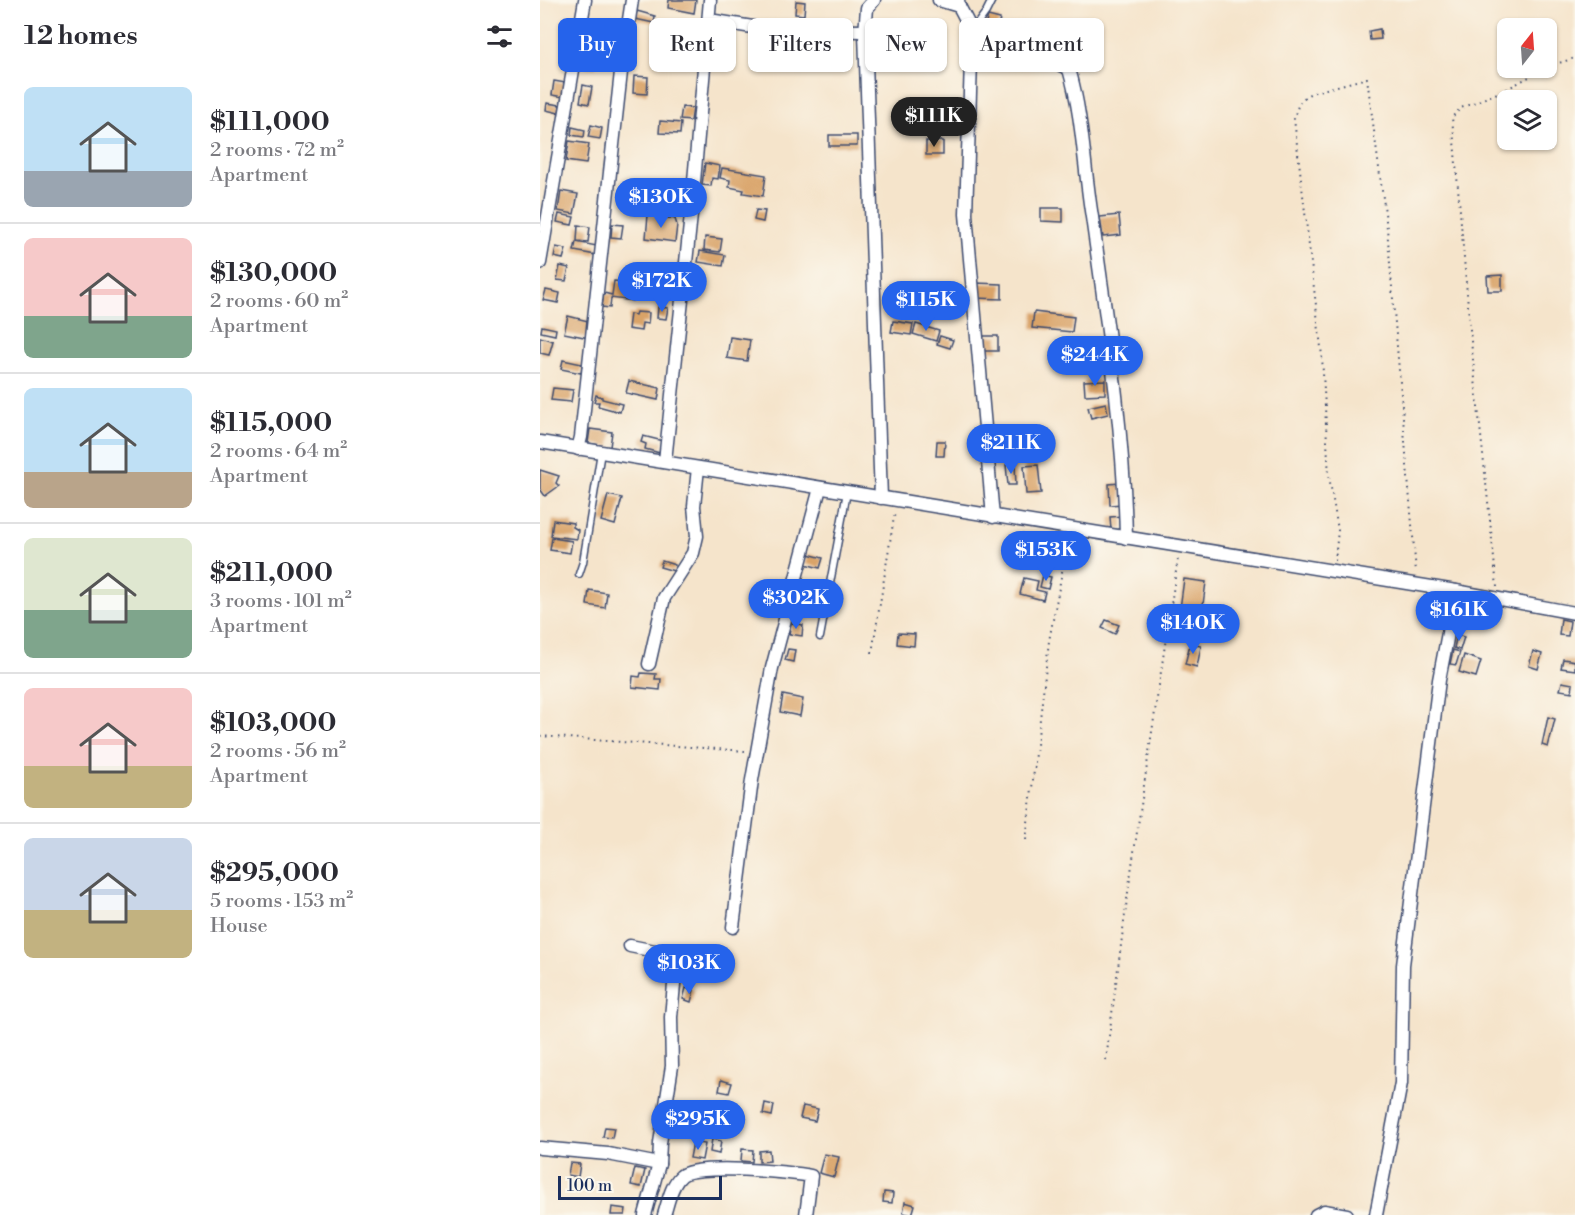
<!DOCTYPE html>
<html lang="en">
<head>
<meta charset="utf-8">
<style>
	:root { --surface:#fff; --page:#f2f2f3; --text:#2b2b33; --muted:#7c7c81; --line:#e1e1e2; --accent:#2563eb }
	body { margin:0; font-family:"Libre Bodoni",serif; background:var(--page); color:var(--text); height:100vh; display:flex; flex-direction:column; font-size:22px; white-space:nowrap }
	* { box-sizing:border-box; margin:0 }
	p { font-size:20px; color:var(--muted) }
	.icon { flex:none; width:33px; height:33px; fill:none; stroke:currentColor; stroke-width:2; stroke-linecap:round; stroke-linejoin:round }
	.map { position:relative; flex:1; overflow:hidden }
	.panel { display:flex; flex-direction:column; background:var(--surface); width:540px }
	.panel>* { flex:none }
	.top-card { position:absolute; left:18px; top:18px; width:570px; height:54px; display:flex; gap:12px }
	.needle { width:39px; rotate:17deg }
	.controls { position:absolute; left:957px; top:18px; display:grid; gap:12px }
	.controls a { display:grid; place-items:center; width:60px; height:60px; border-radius:9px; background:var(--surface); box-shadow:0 2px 4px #0004; font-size:30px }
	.scale { position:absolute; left:18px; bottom:15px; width:164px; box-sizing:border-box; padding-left:6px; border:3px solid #1b2f5e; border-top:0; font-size:16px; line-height:21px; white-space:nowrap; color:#1b2f5e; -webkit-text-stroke:4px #fbf7ec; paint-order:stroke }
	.price { position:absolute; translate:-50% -51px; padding:0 14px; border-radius:21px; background:var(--accent); color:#fff; font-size:20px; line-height:39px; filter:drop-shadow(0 2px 3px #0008) }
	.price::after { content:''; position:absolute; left:50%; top:36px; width:18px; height:14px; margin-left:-9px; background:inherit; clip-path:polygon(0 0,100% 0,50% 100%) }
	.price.on { background:#222; color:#fff }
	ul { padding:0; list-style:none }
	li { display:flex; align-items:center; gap:18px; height:150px; padding:0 24px }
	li+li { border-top:2px solid var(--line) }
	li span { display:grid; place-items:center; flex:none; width:168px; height:120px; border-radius:9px; color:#555 }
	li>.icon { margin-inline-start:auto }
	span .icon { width:72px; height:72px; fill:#fffc; stroke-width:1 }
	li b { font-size:26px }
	h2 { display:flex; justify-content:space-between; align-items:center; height:72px; padding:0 24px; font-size:26px }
	.chip { padding:0 21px; border-radius:9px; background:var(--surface); box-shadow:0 2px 4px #0004; font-size:21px; line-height:54px }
	.chip.on { background:var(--accent); color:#fff }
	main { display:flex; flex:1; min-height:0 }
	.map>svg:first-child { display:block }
</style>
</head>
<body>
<main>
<section class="panel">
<h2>12 homes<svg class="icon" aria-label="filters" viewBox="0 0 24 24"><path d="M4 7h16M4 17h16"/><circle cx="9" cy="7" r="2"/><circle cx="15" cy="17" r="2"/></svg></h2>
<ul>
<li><span style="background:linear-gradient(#bfe0f5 70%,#9aa5b1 0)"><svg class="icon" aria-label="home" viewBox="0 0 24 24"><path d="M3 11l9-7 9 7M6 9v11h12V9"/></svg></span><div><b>$111,000</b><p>2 rooms · 72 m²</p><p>Apartment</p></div></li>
<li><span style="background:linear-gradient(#f6c9c9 65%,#7fa58c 0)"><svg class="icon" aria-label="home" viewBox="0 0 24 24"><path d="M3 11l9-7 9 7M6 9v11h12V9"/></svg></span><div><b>$130,000</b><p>2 rooms · 60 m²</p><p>Apartment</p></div></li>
<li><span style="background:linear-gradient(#bfe0f5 70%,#b9a48a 0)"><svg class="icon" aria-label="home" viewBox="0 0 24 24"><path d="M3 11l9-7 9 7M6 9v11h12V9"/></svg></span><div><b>$115,000</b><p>2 rooms · 64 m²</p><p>Apartment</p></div></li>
<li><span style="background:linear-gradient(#dfe7d0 60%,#7fa58c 0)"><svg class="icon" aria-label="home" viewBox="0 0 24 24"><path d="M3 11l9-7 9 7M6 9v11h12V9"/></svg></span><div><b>$211,000</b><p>3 rooms · 101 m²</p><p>Apartment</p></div></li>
<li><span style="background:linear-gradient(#f6c9c9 65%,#c2b280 0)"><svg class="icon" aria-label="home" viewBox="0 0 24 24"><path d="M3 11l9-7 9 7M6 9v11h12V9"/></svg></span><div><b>$103,000</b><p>2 rooms · 56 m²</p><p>Apartment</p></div></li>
<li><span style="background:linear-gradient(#c9d6e8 60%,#c2b280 0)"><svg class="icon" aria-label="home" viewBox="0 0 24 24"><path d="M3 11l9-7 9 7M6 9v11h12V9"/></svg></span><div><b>$295,000</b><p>5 rooms · 153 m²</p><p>House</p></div></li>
</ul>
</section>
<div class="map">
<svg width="1035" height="1215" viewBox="0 0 1035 1215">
	<rect width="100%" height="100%" fill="#fbf7ec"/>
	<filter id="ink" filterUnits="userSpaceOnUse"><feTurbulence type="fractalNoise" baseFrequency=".0167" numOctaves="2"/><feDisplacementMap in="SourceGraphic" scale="12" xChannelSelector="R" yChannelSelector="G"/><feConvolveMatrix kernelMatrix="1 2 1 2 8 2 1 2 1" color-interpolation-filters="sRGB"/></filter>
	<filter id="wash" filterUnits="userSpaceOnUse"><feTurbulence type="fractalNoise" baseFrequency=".008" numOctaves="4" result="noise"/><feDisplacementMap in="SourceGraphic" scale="24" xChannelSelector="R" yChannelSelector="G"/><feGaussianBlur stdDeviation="1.35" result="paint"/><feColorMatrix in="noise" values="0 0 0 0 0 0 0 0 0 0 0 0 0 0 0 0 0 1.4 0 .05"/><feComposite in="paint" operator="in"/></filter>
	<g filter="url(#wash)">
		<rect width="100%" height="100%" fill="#f5e4cb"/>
		<g id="blocks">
			<g fill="#d9a367">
				<polygon points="129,0 156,0 154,13 128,8"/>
				<polygon points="256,1 265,2 264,15 255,14"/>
				<polygon points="97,11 115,16 114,23 95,19"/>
				<polygon points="448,16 460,19 457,29 445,26"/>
				<polygon points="121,23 136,27 134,37 118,34"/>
				<polygon points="840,29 841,39 830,40 829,31"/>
				<polygon points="122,39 136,42 133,58 119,55"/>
				<polygon points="45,50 57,51 56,68 44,67"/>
				<polygon points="94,76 108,77 107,94 93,93"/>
				<polygon points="14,81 26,83 23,97 12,95"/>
				<polygon points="43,85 52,87 49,104 40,102"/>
				<polygon points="7,103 20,105 19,113 6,110"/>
				<polygon points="142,107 153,108 151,121 140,120"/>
				<polygon points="120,121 141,123 140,134 119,133"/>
				<polygon points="51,125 62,128 60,139 48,137"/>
				<polygon points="32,127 45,130 44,137 31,135"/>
				<rect x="289" y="135" width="28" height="11"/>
				<polygon points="29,141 49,144 46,164 26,161"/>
				<rect x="386" y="141" width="17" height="14"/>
				<polygon points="165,163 180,166 178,179 172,178 171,186 162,185"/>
				<polygon points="182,168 226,175 223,196 203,193 204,190 189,187 190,180 180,178"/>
				<polygon points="21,191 38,194 34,214 18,211"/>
				<polygon points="501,208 523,208 523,222 501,221"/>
				<polygon points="216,210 225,211 223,222 214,220"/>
				<polygon points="19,214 34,217 32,225 17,222"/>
				<polygon points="108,215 135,219 137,225 135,242 106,238"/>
				<polygon points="579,215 581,235 563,237 560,217"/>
				<polygon points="72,224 83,225 81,238 71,237"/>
				<polygon points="38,225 50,227 48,242 37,241"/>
				<polygon points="165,237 182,239 180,252 164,250"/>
				<polygon points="36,242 57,246 56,255 34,251"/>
				<polygon points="16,247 26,249 23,259 14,257"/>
				<polygon points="160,251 185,255 183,266 158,262"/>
				<polygon points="20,266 29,268 26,281 17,280"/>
				<polygon points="962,275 962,291 948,291 947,276"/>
				<polygon points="74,281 95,283 93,301 71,298 70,308 62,307 64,293 72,295"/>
				<polygon points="435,283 462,284 462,299 435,298"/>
				<polygon points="6,290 20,293 18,303 3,300"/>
				<polygon points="118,307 128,308 126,319 117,318"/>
				<polygon points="96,312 109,313 108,324 102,323 101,331 88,329 90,314 95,315"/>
				<polygon points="494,312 534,317 532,332 492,328"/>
				<polygon points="28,316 52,322 49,338 24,333"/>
				<polygon points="353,321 373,324 371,335 351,332"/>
				<polygon points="376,324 399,331 396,341 373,334"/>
				<polygon points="2,326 16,329 15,335 1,332"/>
				<polygon points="400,336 413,340 410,348 397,344"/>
				<rect x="442" y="336" width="16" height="15"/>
				<polygon points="0,337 13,341 9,355 0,353"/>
				<polygon points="190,337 210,340 207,361 187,358"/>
				<polygon points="23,360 42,364 41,373 21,369"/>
				<polygon points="565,380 565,394 545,395 544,381"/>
				<polygon points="89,381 120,388 118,400 86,393"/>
				<polygon points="13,388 33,390 31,402 11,400"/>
				<polygon points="56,395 62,397 62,399 82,404 80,412 58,406 59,402 54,402"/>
				<polygon points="566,403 568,414 551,418 548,407"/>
				<polygon points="50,429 72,432 70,447 48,443"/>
				<rect x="457" y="433" width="17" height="15"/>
				<polygon points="103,436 123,441 120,453 105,449 106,444 101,442"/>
				<polygon points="397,441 405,441 404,456 396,456"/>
				<polygon points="475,464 476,485 468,485 466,465"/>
				<polygon points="498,465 501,493 486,494 484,466"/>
				<polygon points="0,470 19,476 16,483 19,486 5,496 0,489"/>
				<polygon points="580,483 582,504 570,505 569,484"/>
				<polygon points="68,495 82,498 75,525 61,521"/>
				<polygon points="583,516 583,529 571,530 570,517"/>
				<polygon points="13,520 33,523 33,527 38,530 37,539 11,536"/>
				<polygon points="480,534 492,536 487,559 475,556"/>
				<polygon points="12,538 32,541 30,553 10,550"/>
				<polygon points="268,554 283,558 280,568 265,564"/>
				<polygon points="122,561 135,565 134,571 120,567"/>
				<polygon points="503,575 511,577 508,589 500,587"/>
				<polygon points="484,578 498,581 496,590 505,592 503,600 480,594"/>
				<polygon points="644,579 666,582 659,634 637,631"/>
				<polygon points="49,590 67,593 65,608 47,605"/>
				<polygon points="1021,619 1030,621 1028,636 1019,635"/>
				<polygon points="566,620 579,625 575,634 562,628"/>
				<polygon points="251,623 263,625 262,636 249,634"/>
				<polygon points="358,633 375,634 374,646 357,644"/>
				<polygon points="917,635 924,637 920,650 914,648"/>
				<polygon points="650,644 661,646 657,667 645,664"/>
				<polygon points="248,649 255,650 253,662 245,660"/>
				<polygon points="913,650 920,652 916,665 910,664"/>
				<polygon points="993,651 1002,654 998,669 989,666"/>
				<polygon points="924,655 941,661 936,677 919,672"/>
				<polygon points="1023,659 1035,661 1035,670 1021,668"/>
				<polygon points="101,673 116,674 115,679 121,679 120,690 92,687 93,676 100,677"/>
				<polygon points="1022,682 1033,684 1032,692 1020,690"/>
				<polygon points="243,695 263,699 260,716 240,712"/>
				<polygon points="1008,717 1015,719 1008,747 1002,745"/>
				<polygon points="146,988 154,990 151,1002 143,999"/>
				<polygon points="181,1080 192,1083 189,1093 179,1091"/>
				<polygon points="225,1103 234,1105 232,1116 223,1114"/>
				<polygon points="263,1106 278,1109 275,1121 260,1118"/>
				<polygon points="65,1127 74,1128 72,1138 63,1137"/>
				<polygon points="172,1139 181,1141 179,1154 170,1152"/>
				<polygon points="153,1142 165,1144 162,1160 150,1158"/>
				<polygon points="202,1149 213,1150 212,1162 201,1161"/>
				<polygon points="229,1150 230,1161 219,1162 219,1151"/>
				<polygon points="284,1154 299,1157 294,1177 279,1173"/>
				<polygon points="30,1163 40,1164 38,1177 28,1175"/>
				<polygon points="95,1168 105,1170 101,1187 91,1185"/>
				<polygon points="344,1192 353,1193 352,1203 343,1202"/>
				<polygon points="365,1202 375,1205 372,1215 363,1213"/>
				<polygon points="72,1207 86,1209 85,1215 71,1215"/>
			</g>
		</g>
	</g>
	<g filter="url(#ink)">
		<use href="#blocks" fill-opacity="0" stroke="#3c4a6e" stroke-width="1.5"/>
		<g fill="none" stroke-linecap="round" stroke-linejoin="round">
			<defs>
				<g id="lane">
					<polyline points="432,31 446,12 452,0"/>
					<polyline points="39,574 43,562 61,452"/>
					<polyline points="280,637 307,492"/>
				</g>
				<g id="street">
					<polyline points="399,0 419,6"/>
					<polyline points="418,0 419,6 432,31 426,214 453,517"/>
					<polyline points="169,20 225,29 321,31 325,33 341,498"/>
					<polyline points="325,33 327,8 334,0"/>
					<path d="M431 50 464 51 482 58 514 62 529 69C543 117 544 168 552 217 567 324 584 430 586 538"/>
					<polyline points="0,263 45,0"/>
					<polyline points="0,442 916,591 1035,613"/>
					<polyline points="38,449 41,437 81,72 92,0"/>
					<polyline points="125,461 151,215 170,0"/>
					<polyline points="109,664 124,598 153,553 157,536 154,506 158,468"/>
					<polyline points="193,927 212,780 232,668 280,488"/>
					<polyline points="90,946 115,951 133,957 136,963 131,1017 132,1066 120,1143 119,1164 105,1215"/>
					<polyline points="0,1148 68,1154 119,1164"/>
					<path d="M124 1215C128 1203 131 1185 141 1176 153 1163 252 1172 271 1176L266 1215"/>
					<polyline points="776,1215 784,1211 807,1215"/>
					<polyline points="836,1215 861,1083 863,965 899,680 916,591"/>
				</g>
			</defs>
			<use href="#lane" stroke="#3c4a6e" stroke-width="9"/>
			<use href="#street" stroke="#3c4a6e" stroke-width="15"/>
			<g stroke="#3c4a6e" stroke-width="2" stroke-dasharray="1.5 4.5" stroke-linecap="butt">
				<path d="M795 561 798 530 789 476 782 356 754 119C757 107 759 100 771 93L827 78 847 228 876 572"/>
				<polyline points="957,587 931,341 912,117 921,108 967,89 1009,66 1035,58"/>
				<polyline points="332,653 355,511"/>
				<polyline points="0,736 205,751"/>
				<polyline points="486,840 509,641 528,540"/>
				<polyline points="566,1060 587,899 638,558"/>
			</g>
			<use href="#lane" stroke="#fff" stroke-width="6"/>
			<use href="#street" stroke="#fff" stroke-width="12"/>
		</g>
	</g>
</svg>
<div class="controls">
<a><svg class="needle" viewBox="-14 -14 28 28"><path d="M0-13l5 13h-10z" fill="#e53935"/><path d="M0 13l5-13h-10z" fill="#7c7c81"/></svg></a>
<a><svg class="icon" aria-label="layers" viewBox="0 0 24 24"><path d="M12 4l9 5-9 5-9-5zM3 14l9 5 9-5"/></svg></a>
</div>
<div class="scale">100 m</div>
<b class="price on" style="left:394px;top:148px">$111K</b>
<b class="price" style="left:121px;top:229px">$130K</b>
<b class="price" style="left:122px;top:313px">$172K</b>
<b class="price" style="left:386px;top:332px">$115K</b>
<b class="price" style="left:555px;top:387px">$244K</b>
<b class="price" style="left:471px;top:475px">$211K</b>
<b class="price" style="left:506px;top:582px">$153K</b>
<b class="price" style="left:256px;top:630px">$302K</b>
<b class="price" style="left:919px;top:642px">$161K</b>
<b class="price" style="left:653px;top:655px">$140K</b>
<b class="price" style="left:149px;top:995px">$103K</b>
<b class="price" style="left:158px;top:1151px">$295K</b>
<div class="top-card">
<a class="chip on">Buy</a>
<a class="chip">Rent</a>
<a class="chip">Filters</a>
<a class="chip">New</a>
<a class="chip">Apartment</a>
</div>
</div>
</main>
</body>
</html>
